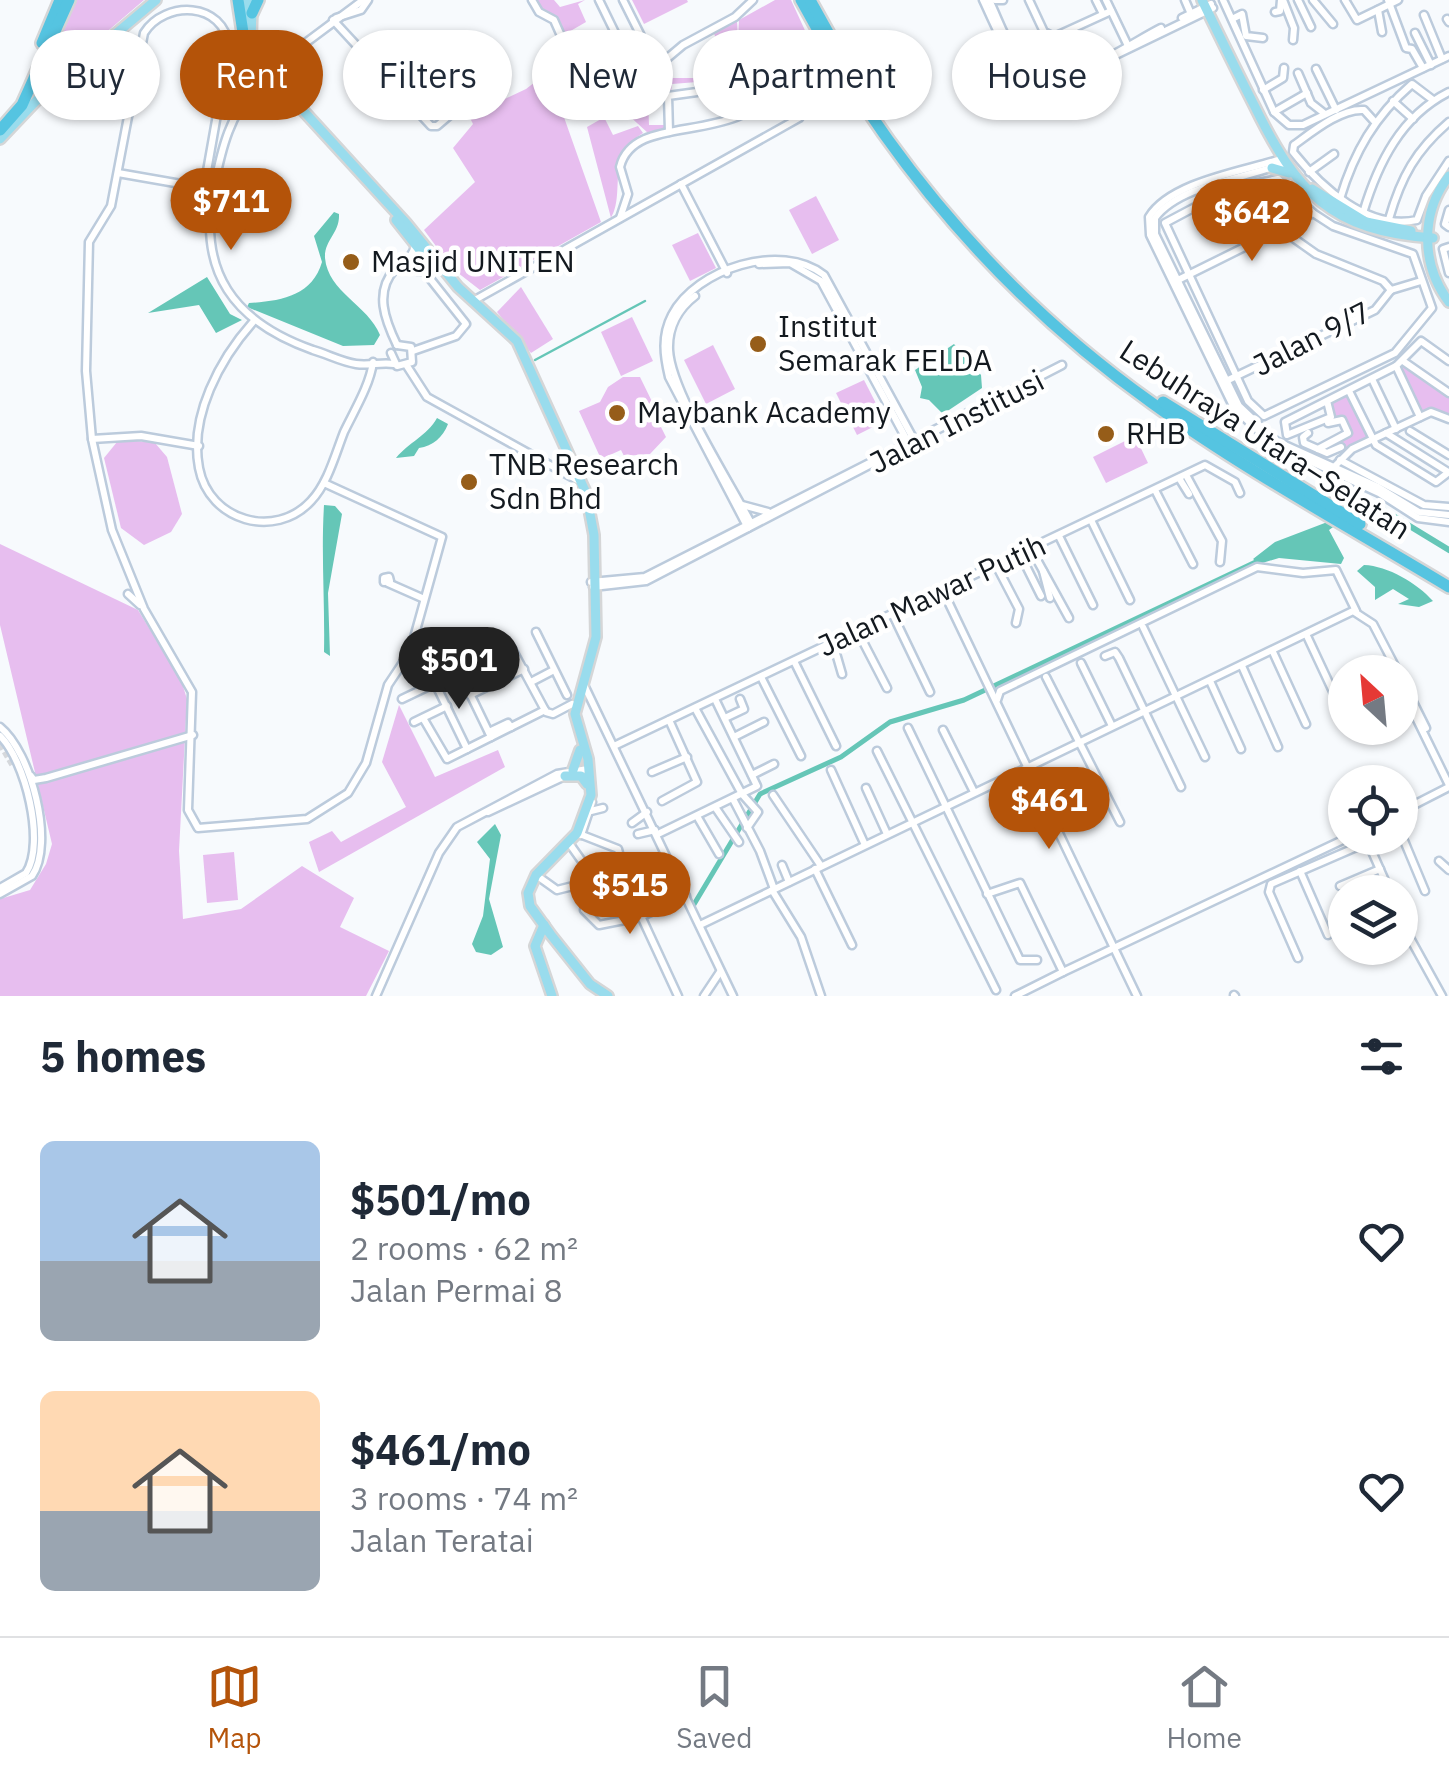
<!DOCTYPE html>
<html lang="en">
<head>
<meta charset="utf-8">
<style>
	:root { --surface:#fff; --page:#f2f2f3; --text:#1f2937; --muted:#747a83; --line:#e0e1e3; --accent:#b45309 }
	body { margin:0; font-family:"IBM Plex Sans",sans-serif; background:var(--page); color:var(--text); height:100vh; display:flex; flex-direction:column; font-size:38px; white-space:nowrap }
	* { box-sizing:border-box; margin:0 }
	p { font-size:32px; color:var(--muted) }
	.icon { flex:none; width:55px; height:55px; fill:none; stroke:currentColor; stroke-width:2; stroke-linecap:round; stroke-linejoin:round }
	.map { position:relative; height:996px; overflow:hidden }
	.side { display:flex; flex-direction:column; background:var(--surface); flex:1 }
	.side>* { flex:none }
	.guide { position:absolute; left:30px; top:30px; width:1390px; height:90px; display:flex; gap:20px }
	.needle { width:65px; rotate:334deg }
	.fabs { position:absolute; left:1328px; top:655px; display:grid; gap:20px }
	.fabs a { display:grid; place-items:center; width:90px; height:90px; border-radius:50%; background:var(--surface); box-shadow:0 2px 8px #0004; font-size:50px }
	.price { position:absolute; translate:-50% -85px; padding:0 22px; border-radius:35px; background:var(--accent); color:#fff; font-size:32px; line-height:65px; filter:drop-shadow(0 2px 5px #0008) }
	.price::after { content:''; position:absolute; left:50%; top:60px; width:30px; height:22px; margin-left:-15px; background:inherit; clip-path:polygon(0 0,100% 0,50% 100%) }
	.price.selected { background:#222; color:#fff }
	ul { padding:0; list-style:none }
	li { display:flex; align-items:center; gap:30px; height:250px; padding:0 40px }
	li span { display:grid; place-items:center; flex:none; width:280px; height:200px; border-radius:15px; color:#555 }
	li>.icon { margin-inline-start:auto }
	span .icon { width:120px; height:120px; fill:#fffc; stroke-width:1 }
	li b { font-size:42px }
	h2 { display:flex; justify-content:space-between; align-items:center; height:120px; padding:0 40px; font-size:42px }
	.pill { padding:0 35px; border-radius:45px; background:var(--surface); box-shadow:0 2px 8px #0004; font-size:35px; line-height:90px }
	.pill.selected { background:var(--accent); color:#fff }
	.dock { display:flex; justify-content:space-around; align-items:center; height:140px; border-top:2px solid var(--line); background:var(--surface); font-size:28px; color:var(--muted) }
	.dock a { display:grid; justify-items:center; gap:5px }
	.dock .selected { color:var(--accent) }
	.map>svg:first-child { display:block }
</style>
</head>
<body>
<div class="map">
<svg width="1449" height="996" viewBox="0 0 1449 996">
	<rect width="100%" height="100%" fill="#f7fafd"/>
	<g fill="#e7beef">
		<polygon points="77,0 144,0 32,96"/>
		<polygon points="534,0 554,0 560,7 585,0 578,4 586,22 567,33 606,108 597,113 556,20 541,11"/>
		<polygon points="632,0 687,0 688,2 644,24"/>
		<path d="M775 0H791L820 63 791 43 766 57 740 52 727 75 698 88 697 82 672 84 671 92 648 98 649 125H665V131L648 133 626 113 605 119 613 135 638 126 643 133C605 156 626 193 611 218L587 127 673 78H702L728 58 714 34 737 21 738 38 739 20Z"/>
		<polygon points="822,64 843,93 809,114 808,85 817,84 816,69"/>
		<polygon points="548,72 601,222 480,290 453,269 424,230 475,182 453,148 473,124 469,116 526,89"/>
		<polygon points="816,196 839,240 812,254 789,210"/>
		<polygon points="698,233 716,268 690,281 672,245"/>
		<polygon points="521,287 553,339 531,353 497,312"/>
		<polygon points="632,317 653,361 621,376 601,332"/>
		<polygon points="713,345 735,389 706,404 684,360"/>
		<polygon points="1403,363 1449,395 1449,414 1419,410 1399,367"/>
		<polygon points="623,377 640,377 661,420 659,411 673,405 678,417 660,425 666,437 650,454 624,456 621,450 601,459 579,411 600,402 608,387"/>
		<polygon points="864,380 885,421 857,435 836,393"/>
		<polygon points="1349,391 1373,440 1344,455 1337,440 1346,435 1342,420 1331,417 1327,401"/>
		<polygon points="1135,436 1148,463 1106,483 1093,457"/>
		<polygon points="137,441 155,443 167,457 182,514 171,532 144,545 121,528 104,458 117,442"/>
		<polygon points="0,544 138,610 181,680 187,699 179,851 183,919 241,909 302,866 354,898 340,927 389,951 366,996 0,996 0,899 30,890 46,864 52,844 0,625"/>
		<polygon points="399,705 435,777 498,750 505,767 319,872 309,842 332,831 341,842 406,807 382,762"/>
		<polygon points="234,852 238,900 207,903 203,855"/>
	</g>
	<g fill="#65c6b7">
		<path d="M334 212 339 214C340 233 324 240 325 258 328 292 368 305 380 335L374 345 343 346 247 307 249 303C281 301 312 296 322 262L314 236Z"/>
		<polygon points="207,277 230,314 242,320 216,333 199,305 148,313"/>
		<polygon points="954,344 981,375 982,388 943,414 929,400 920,398 922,387 915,370"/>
		<path d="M437 418 448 424C443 437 433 446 419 448L414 456 396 458C409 442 427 436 437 418Z"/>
		<path d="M324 505 335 506 342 514 328 593 330 656 324 652C325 601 321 556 324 505Z"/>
		<polygon points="1330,521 1336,525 1329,530 1344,558 1341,564 1279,558 1259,564 1253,559 1275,542"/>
		<path d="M1364 565C1388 566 1417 583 1433 601L1419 607 1398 604 1409 599 1393 589 1375 600V587L1357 571Z"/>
		<polygon points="495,824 501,835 489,899 503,947 491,955 476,952 472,944 483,916 490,859 477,842"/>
	</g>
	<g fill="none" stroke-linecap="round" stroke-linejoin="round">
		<polyline stroke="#65c6b7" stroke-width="2.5" points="535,360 645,301"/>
		<polyline stroke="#65c6b7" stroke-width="5" points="693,906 760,794 841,757 890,722 964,700 1262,559"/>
		<polyline stroke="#65c6b7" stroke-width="6" points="1342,506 1353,496 1362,497 1449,550"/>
		<polyline stroke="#d5d8dc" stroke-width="6" stroke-dasharray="6 3" stroke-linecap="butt" points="0,744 13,766"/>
		<defs>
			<g id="minor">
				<polyline points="532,0 539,12 554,20 590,101"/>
				<polyline points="599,0 639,82 683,45 735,17 753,0"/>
				<path d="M983 0C1001 38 1016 86 1068 78L1213 8"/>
				<path d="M989 0C998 18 1005 41 1018 57 1054 101 1123 47 1161 28"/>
				<polyline points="995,0 1003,0"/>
				<polyline points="1029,0 1044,32 1054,37 1111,11"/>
				<polyline points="1096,0 1103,14"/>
				<polyline points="1106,0 1129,48"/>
				<polyline points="1185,0 1191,14"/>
				<polyline points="1223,0 1274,112 1289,125 1303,125 1449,56"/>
				<polyline points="1283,0 1294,28 1293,40"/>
				<polyline points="1298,0 1311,27"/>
				<polyline points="1313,0 1333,24"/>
				<polyline points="1345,0 1357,20 1398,0"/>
				<polyline points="1388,0 1406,48 1412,49 1423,68"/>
				<polyline points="1378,10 1382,32"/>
				<polyline points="1275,12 1280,11 1281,0"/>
				<polyline points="1424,15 1442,59"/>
				<polyline points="336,18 361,10 368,0"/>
				<polyline points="1182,18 1211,4"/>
				<polyline points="1232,19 1242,14 1246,36 1263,38"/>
				<polyline points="1447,19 1449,22"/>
				<polyline points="333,20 431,126 437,126 492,79"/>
				<polyline points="1415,33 1431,65"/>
				<polyline points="618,45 641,36 623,0"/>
				<polyline points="276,65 363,0"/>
				<polyline points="1316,69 1336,110"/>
				<polyline points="1298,73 1311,103 1325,114"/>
				<path d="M257 83C230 116 222 146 214 187 197 272 234 322 313 350 327 354 342 362 356 364 369 366 381 362 394 364"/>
				<polyline points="1263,90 1283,78 1284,68"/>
				<polyline points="1393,101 1413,119"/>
				<polyline points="1274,112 1307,93"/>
				<path d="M1374 121 1364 110C1341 108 1312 132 1294 145L1293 152C1321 187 1368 231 1417 220L1426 196 1449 161"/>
				<polyline points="669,132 668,96 697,92 706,81 728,77 742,58 769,60"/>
				<path d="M1284 158C1246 171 1171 181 1149 217L1150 235 1234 408 1273 444 1379 493 1418 518 1449 522"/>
				<path d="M1287 162C1250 178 1180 184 1155 218V234L1239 406 1276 441 1378 487 1419 512 1449 515"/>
				<polyline points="1309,172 1334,154"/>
				<path d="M118 173 204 188 229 47C224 1 165 0 144 33L111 206 89 242 86 371 92 439 112 530 144 609 192 692 188 810 198 828 307 819 348 793 366 763 388 685 410 652 442 537 324 483"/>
				<polygon points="1278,179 1313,213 1333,226 1413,254 1432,308 1395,353 1264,416 1248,401 1165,223 1229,189"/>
				<polyline points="681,184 727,273"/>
				<path d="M1340 199C1354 152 1375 116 1412 84L1433 100"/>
				<polyline points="1449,210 1445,224 1449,227"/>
				<path d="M1363 213C1378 163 1401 116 1449 92"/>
				<path d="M620 218 628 194 620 167C634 110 738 148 774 86L769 60"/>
				<path d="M1389 219C1401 177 1416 150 1449 122"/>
				<polyline points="1282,230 1316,254 1383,281 1391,290"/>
				<polyline points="1449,247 1443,249 1449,273"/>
				<polyline points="759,264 790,263 821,281 909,444"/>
				<polyline points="1174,282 1313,213"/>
				<polyline points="1391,290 1421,281"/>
				<path d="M695 296C678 309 668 328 669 350 671 392 731 484 752 525"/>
				<polyline points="473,301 799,118 808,105 802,50 784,46 769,60"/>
				<path d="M253 322C220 359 189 416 199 468 209 521 275 540 311 501 328 483 335 455 344 432 354 411 370 385 373 362"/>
				<path d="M397 345C385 320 374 292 395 269 404 260 413 258 415 245"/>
				<polyline points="413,351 456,336 466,324 424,271 418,271"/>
				<polyline points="391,353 397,366 412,362 411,347 397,345"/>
				<polyline points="1403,361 1449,393"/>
				<polyline points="407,366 427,397 577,480"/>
				<polyline points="1396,366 1420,417"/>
				<polyline points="1372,379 1396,429"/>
				<polyline points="1224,382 1375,310 1391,290"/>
				<polyline points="1349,391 1376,445 1436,482 1449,472"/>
				<polyline points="1327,401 1331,417 1287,435 1285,422 1396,366 1421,341 1449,361"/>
				<polyline points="1410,431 1449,455"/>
				<polyline points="1308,433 1303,437 1304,443 1327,453 1341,447"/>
				<polyline points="1386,433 1448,472"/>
				<polyline points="92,439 141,436 199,446"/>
				<polyline points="1318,449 1348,433 1342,420 1328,423"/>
				<polyline points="1340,460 1424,505 1449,507"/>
				<polyline points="1333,468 1352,449 1431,412 1449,419"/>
				<polyline points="1186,475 1222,541 1220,562"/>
				<polyline points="1179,478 1189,494"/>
				<polyline points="1155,490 1193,564"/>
				<polyline points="742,505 768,512"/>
				<polyline points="1091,520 1130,600"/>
				<path d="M748 528 669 377C664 356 661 336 672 315 696 269 781 241 824 275L914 440"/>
				<polyline points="1059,536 1093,605"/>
				<polyline points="1031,549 1069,618"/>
				<polyline points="1020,554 1041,596"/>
				<polyline points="996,565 1019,609 1016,623"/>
				<polyline points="1043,571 1050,598"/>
				<polygon points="389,577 390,581 384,582 384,578"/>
				<polyline points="591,582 645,577 1062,365 646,581 593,587"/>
				<polyline points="388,583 422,598"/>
				<polyline points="943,591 1137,996"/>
				<polyline points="128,594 140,605"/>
				<polyline points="893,615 930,692"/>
				<polyline points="1143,627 1205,757"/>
				<polyline points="536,632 567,695"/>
				<polyline points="858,632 887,688"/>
				<polyline points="1307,636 1344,715"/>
				<polyline points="833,643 842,674"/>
				<polyline points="1273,652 1306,724"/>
				<polyline points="1105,656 1115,652 1119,658 1181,787"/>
				<polyline points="794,661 836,746"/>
				<polyline points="1081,663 1112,726"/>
				<polyline points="1242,666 1278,747"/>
				<polyline points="459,671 491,737"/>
				<polyline points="1400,676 1426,728"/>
				<polyline points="761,677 801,756"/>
				<polyline points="1046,677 1120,822"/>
				<polyline points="1210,681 1241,749"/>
				<polyline points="531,682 554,670"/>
				<polyline points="435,683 467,749"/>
				<polyline points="584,685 733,996"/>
				<polyline points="1400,685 1449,785"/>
				<polyline points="470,695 524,669"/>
				<polyline points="402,699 511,647 546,712 553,714 572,704"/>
				<polyline points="997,700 1000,691 1257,567 1303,573 1336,570 1356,611"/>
				<polyline points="695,708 742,794 758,812 747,828"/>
				<polyline points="423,718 447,759 545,710"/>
				<polyline points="725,718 744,709 740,699"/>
				<polyline points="414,722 447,706"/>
				<path d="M0 727C31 752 55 843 32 876L0 894"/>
				<polyline points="908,728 1020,960 1037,960"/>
				<polyline points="943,730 974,792"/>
				<polyline points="489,732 508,723 511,727"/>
				<path d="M0 736C25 760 46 843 26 873L0 888"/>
				<polyline points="734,737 764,722"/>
				<polyline points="614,746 1205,465 1235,482 1240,493"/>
				<polyline points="877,751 996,990"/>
				<polyline points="831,770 865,845"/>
				<polyline points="652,772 687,757"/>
				<polyline points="752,775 774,764"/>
				<polyline points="31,776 34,780 46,778 193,735"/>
				<polyline points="866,788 887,834"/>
				<polyline points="773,795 821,866"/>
				<polyline points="733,799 760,851 774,889"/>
				<polyline points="662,801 697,782 669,720"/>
				<polyline points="715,807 739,842"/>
				<polyline points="591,811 603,808"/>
				<polyline points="488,812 567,775"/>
				<polyline points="1400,812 1449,787"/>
				<polyline points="697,816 719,854"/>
				<polyline points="632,823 647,812"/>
				<polyline points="1400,831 1425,891"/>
				<polyline points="577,833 618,849 628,888 678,996"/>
				<polyline points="638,834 655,830"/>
				<polyline points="658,834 757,786 715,699"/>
				<polyline points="581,835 592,802"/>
				<polyline points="1366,838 1390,892"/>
				<polyline points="569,843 591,874 592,883"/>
				<polyline points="1439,861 1449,870"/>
				<polyline points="782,865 789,882"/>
				<polyline points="607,867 613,879 627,878"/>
				<polyline points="815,869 852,945"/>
				<polyline points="1300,871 1328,935"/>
				<polyline points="536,875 557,890 581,884 590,891"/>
				<polyline points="599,882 614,880"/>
				<polyline points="1340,886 1380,869"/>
				<polyline points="650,888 679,881"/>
				<polyline points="772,890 801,937 821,996"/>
				<polyline points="987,894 1020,883 1063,972 1347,838"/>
				<polyline points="584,910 599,925 640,917 686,896"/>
				<polyline points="700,925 1353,611 1373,624 1398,672"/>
				<polyline points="1405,929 1442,996"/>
				<polyline points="1298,958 1269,892 1271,884 1368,842"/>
				<polyline points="1234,995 1235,996"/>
				<polyline points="376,996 439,853 457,827 557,774 588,769"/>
				<polyline points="704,996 720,972"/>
				<polyline points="1015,996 1063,972"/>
			</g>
			<g id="major">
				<path d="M1202 0C1219 35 1236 70 1254 105 1297 193 1331 231 1433 238"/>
				<polyline points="252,8 251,40 267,71 406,223 458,287 517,341 586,493 594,535 596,637 575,714 588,759 591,795 577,833 536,875 528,893 530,906 551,935 590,984 608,996"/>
				<polyline points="244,22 248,0"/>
				<polyline points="244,37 257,69 280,95"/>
				<polyline points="0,139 36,101 156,0"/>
				<polyline points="1272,168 1289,173"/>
				<path d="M1449 176C1420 213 1421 265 1449 302"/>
				<polyline points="1312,189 1366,222 1411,231"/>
				<polyline points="396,220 427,259"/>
				<polyline points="573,770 580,750"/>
				<polyline points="565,776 581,776 587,784"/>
				<polyline points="544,925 535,946 552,996"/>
			</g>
			<g id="highway">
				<polyline points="238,0 244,39"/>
				<path d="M801 0C887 160 1003 297 1152 403 1246 471 1350 527 1449 587"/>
				<polyline points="810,0 850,72"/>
				<polyline points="252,13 258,0"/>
				<polyline points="42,43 60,0"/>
				<polyline points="0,130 22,105 69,0"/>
				<polyline points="1163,402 1360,524"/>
			</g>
		</defs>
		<use href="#minor" stroke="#bccbdc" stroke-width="11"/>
		<use href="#major" stroke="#d5d6d7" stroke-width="14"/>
		<use href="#highway" stroke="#d5d6d7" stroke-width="16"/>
		<use href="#minor" stroke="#fff" stroke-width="6"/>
		<use href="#major" stroke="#99dced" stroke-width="9"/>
		<use href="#highway" stroke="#55c4e1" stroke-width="11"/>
	</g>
	<g fill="#965d19" stroke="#fff" stroke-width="4">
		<circle cx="351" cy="262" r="10"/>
		<circle cx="758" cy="344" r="10"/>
		<circle cx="617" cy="413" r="10"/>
		<circle cx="1106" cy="434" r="10"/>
		<circle cx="469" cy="482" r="10"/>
	</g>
	<g text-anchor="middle" stroke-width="9" stroke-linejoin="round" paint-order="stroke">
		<g font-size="30" fill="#13191f" stroke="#fff" text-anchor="start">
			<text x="371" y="272">Masjid UNITEN</text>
			<text x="778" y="337">Institut<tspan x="778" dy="34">Semarak FELDA</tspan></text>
			<text x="637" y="423">Maybank Academy</text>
			<text x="1126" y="444">RHB</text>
			<text x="489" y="475">TNB Research<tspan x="489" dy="34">Sdn Bhd</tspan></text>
		</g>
		<g font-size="30" fill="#13191f" stroke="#fff">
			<text transform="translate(1312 339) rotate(-27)" y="10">Jalan 9/7</text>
			<text transform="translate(957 422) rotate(-27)" y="10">Jalan Institusi</text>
			<text transform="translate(1265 440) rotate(33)" y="10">Lebuhraya Utara–Selatan</text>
			<text transform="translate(932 596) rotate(-25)" y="10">Jalan Mawar Putih</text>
		</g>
	</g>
</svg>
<div class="fabs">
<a><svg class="needle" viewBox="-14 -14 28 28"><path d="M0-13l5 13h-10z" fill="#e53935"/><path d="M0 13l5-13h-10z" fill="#747a83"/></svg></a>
<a><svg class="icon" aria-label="locate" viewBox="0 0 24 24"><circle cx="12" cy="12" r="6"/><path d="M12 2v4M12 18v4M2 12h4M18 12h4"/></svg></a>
<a><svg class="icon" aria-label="layers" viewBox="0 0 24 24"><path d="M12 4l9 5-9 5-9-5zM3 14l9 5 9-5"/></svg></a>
</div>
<b class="price" style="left:231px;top:253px">$711</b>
<b class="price" style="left:1252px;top:264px">$642</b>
<b class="price selected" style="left:459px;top:712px">$501</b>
<b class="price" style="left:1049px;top:852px">$461</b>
<b class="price" style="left:630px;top:937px">$515</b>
<div class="guide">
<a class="pill">Buy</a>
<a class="pill selected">Rent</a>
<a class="pill">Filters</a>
<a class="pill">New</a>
<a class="pill">Apartment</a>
<a class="pill">House</a>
</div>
</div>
<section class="side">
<h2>5 homes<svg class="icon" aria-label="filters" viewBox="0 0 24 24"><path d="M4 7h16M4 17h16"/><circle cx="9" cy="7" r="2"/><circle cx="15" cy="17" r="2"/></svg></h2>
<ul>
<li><span style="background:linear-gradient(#a9c7e8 60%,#9aa5b1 0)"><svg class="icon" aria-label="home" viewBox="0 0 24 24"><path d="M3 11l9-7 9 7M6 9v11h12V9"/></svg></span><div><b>$501/mo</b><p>2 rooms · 62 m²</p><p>Jalan Permai 8</p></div><svg class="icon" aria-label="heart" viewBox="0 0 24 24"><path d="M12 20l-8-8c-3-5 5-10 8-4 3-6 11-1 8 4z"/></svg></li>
<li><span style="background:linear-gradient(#ffd9b3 60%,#9aa5b1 0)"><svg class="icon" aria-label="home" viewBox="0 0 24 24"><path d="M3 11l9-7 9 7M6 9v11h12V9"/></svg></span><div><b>$461/mo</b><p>3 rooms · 74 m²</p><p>Jalan Teratai</p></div><svg class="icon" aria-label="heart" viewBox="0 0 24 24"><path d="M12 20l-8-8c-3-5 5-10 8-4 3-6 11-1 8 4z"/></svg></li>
</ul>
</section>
<nav class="dock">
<a class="selected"><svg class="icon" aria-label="map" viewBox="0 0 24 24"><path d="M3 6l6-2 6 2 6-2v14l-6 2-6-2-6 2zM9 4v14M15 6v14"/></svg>Map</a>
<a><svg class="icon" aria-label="saved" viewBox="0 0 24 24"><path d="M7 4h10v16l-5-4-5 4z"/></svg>Saved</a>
<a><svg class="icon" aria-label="home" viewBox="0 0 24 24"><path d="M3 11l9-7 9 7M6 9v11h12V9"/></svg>Home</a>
</nav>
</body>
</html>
